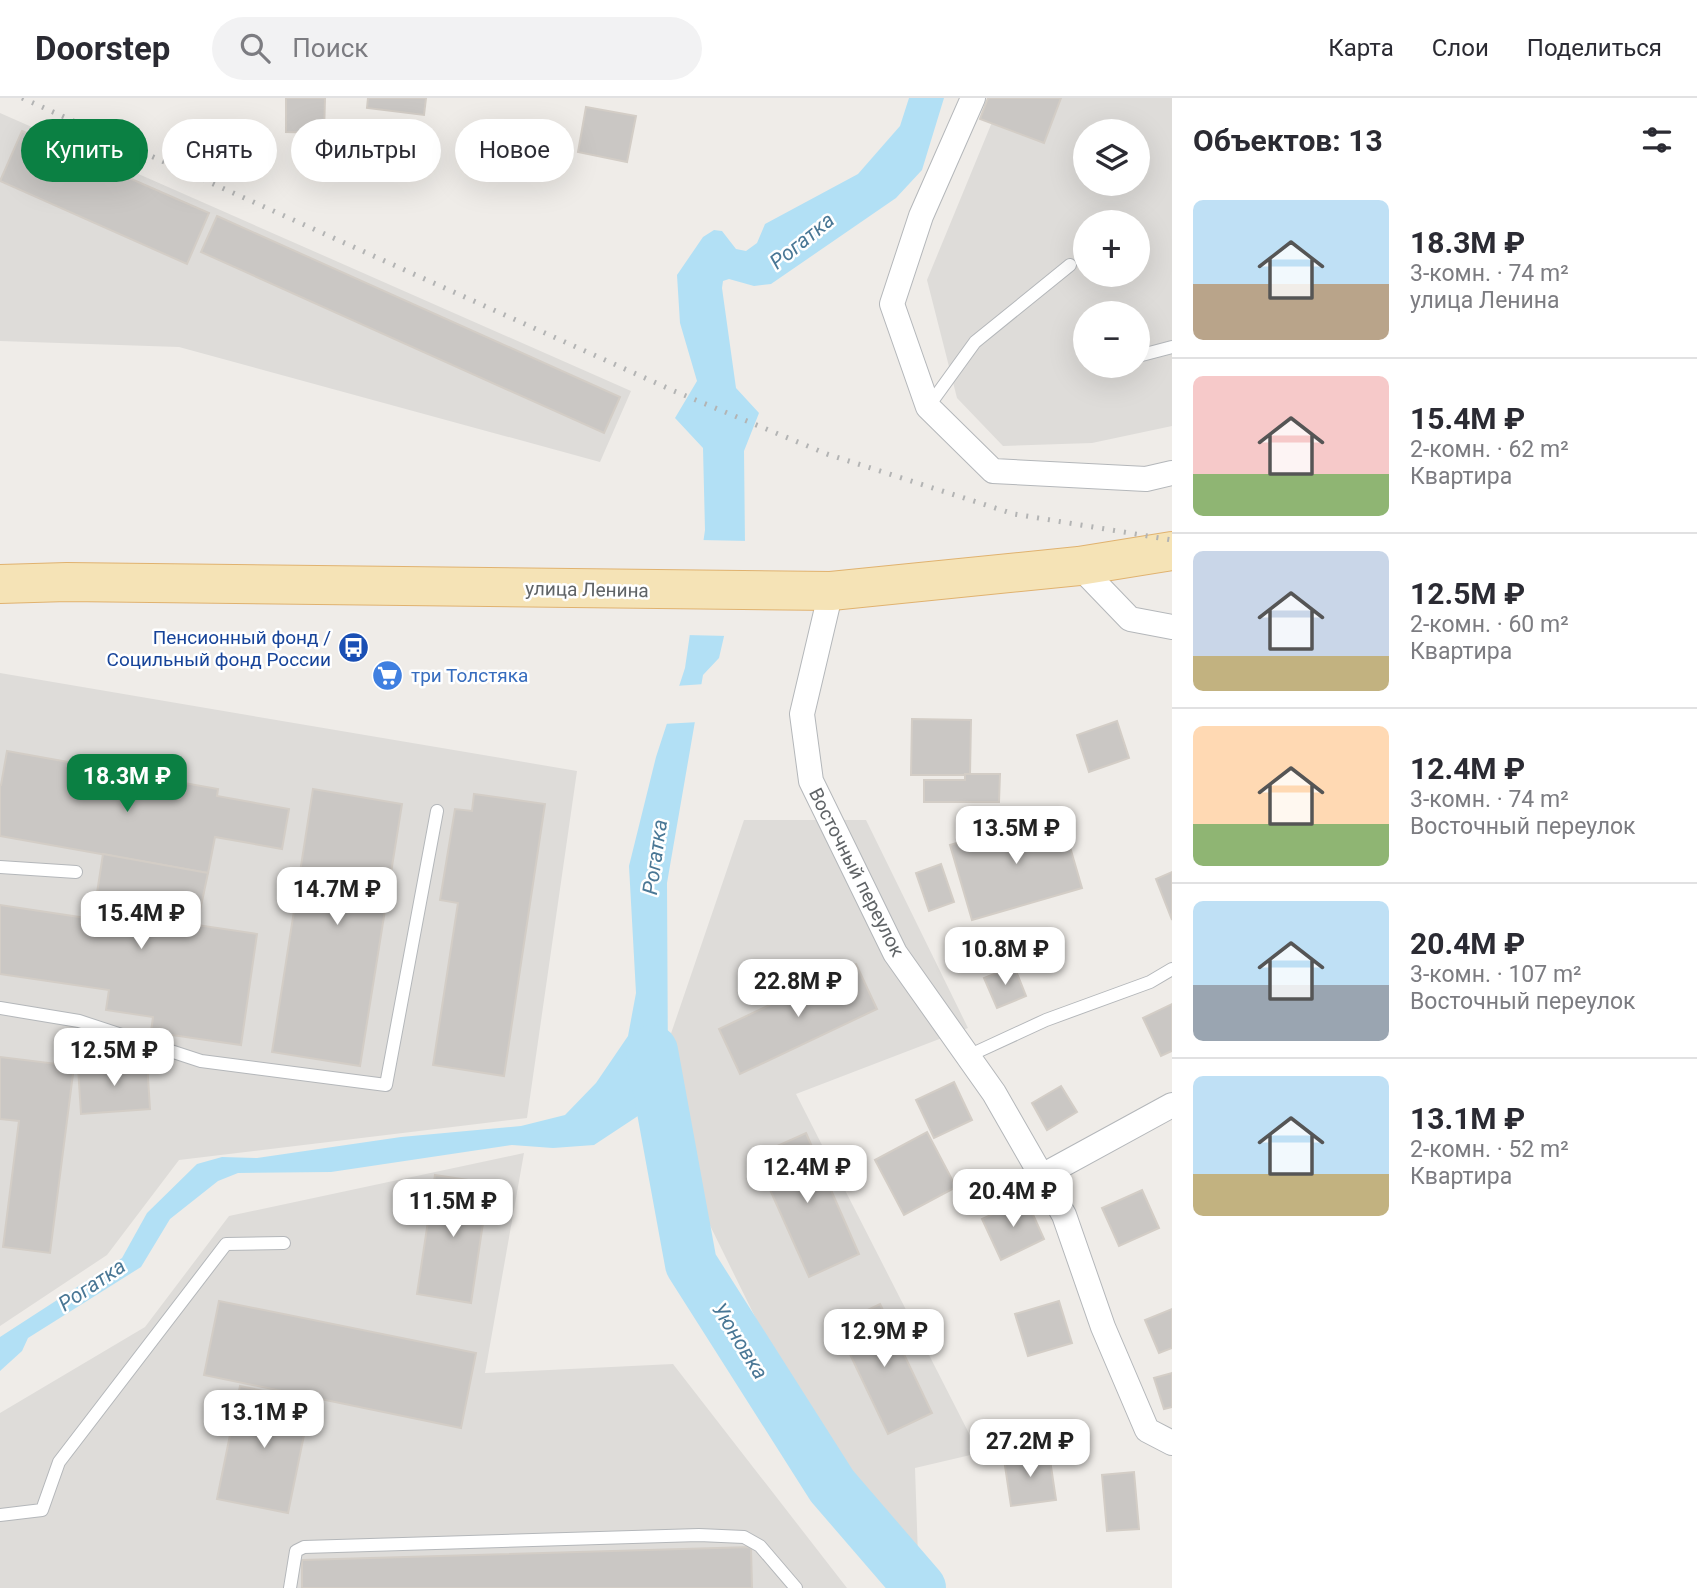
<!DOCTYPE html>
<html lang="ru">
<head>
<meta charset="utf-8">
<style>
	:root { --surface:#fff; --page:#f2f2f3; --text:#2b2b33; --muted:#7c7c81; --line:#e1e1e2; --accent:#0b8043 }
	body { margin:0; font-family:Roboto,sans-serif; background:var(--page); color:var(--text); height:100vh; display:flex; flex-direction:column; font-size:26px; white-space:nowrap }
	* { box-sizing:border-box; margin:0 }
	p { font-size:23px; color:var(--muted) }
	.icon { flex:none; width:38px; height:38px; fill:none; stroke:currentColor; stroke-width:2; stroke-linecap:round; stroke-linejoin:round }
	.map { position:relative; flex:1; overflow:hidden }
	.side { display:flex; flex-direction:column; background:var(--surface); width:525px }
	.side>* { flex:none }
	.guide { position:absolute; left:21px; top:21px; width:665px; height:63px; display:flex; gap:14px }
	.fabs { position:absolute; left:1073px; top:21px; display:grid; gap:14px }
	.fabs a { display:grid; place-items:center; width:77px; height:77px; border-radius:50%; background:var(--surface); box-shadow:0 7px 28px #0002; font-size:35px }
	.price { position:absolute; translate:-50% -60px; padding:0 16px; border-radius:14px; background:#fff; color:#222; font-size:23px; line-height:46px; filter:drop-shadow(0 2px 4px #0008) }
	.price::after { content:''; position:absolute; left:50%; top:42px; width:21px; height:16px; margin-left:-10px; background:inherit; clip-path:polygon(0 0,100% 0,50% 100%) }
	.price.on { background:var(--accent); color:#fff }
	ul { padding:0; list-style:none }
	li { display:flex; align-items:center; gap:21px; height:175px; padding:0 21px }
	li+li { border-top:2px solid var(--line) }
	li span { display:grid; place-items:center; flex:none; width:196px; height:140px; border-radius:10px; color:#555 }
	li>.icon { margin-inline-start:auto }
	span .icon { width:84px; height:84px; fill:#fffc; stroke-width:1 }
	li b { font-size:30px }
	h2 { display:flex; justify-content:space-between; align-items:center; height:84px; padding:0 21px; font-size:30px }
	.chip { padding:0 24px; border-radius:32px; background:var(--surface); box-shadow:0 7px 28px #0002; font-size:24px; line-height:63px }
	.chip.on { background:var(--accent); color:#fff }
	header { display:flex; align-items:center; gap:42px; box-sizing:border-box; height:98px; padding:0 35px; background:var(--surface); border-bottom:2px solid var(--line) }
	header strong { font-size:33px }
	nav { display:flex; gap:38px; margin-inline-start:auto; font-size:24px }
	.search { width:490px; height:63px; background:var(--page); display:flex; align-items:center; gap:18px; box-sizing:border-box; padding:0 24px; border-radius:38px; color:var(--muted); font-size:26px }
	main { display:flex; flex:1; min-height:0 }
	.map>svg:first-child { display:block }
</style>
</head>
<body>
<header>
<strong>Doorstep</strong>
<div class="search"><svg class="icon" aria-label="search" viewBox="0 0 24 24"><circle cx="10" cy="10" r="6"/><path d="M15 15l6 6"/></svg>Поиск</div>
<nav><a>Карта</a><a>Слои</a><a>Поделиться</a></nav>
</header>
<main>
<div class="map">
<svg width="1172" height="1490" viewBox="0 0 1172 1490">
	<rect width="100%" height="100%" fill="#efece8"/>
	<g fill="#dedcd9" fill-rule="evenodd">
		<path d="M1002 0H1172V328L1092 345 1003 348 957 300 927 182ZM1085 33H1138V86H1085ZM1085 124H1138V177H1085ZM1085 215H1138V268H1085Z"/>
		<polygon points="0,15 631,293 600,364 179,249 0,243"/>
		<polygon points="0,575 577,673 527,1020 179,1062 107,1157 0,1228"/>
		<polygon points="744,722 866,722 968,930 796,996 979,1355 915,1370 918,1459 835,1381 694,1095 664,956"/>
		<polygon points="524,1055 485,1275 673,1266 847,1490 0,1490 0,1315 145,1229 229,1118"/>
	</g>
	<polygon fill="#b2e0f5" points="909,0 944,0 922,72 896,100 771,186 754,188 729,181 723,183 722,190 736,290 759,315 744,353 745,447 719,560 703,577 667,785 668,976 644,1014 594,1047 553,1050 512,1047 331,1074 238,1075 218,1083 170,1121 141,1169 28,1240 22,1253 0,1273 0,1239 122,1160 147,1115 197,1066 222,1059 257,1060 401,1039 521,1028 565,1017 596,985 628,938 636,895 629,768 656,659 685,570 705,432 703,350 675,320 697,283 680,225 677,177 703,139 714,132 722,133 736,151 746,153 757,145 765,126 858,76 900,28"/>
	<g fill="#efece8">
		<polygon points="700,442 749,443 728,538 686,537"/>
		<polygon points="705,586 699,624 663,626 675,588"/>
	</g>
	<g fill="none" stroke-linecap="round" stroke-linejoin="round">
		<polyline stroke="#b2e0f5" stroke-width="52" points="652,953 691,1166 832,1388 920,1490"/>
	</g>
	<g fill="#cac7c4" stroke="#d3cdc6" stroke-width="2">
		<polygon points="286,0 325,0 324,35 286,34"/>
		<polygon points="368,0 426,0 424,17 367,10"/>
		<polygon points="988,0 1061,0 1044,45 980,21"/>
		<polygon points="586,9 636,18 627,64 578,54"/>
		<polygon points="22,33 209,115 187,166 0,83"/>
		<polygon points="217,118 620,299 604,335 201,154"/>
		<polygon points="912,621 971,622 970,677 911,677"/>
		<polygon points="1117,623 1129,660 1089,674 1077,637"/>
		<polygon points="7,653 218,691 217,698 289,711 282,751 215,739 208,775 0,738 0,687 1,687"/>
		<polygon points="965,676 1000,676 999,704 924,704 924,682 965,682"/>
		<polygon points="313,691 402,706 360,968 272,954"/>
		<polygon points="474,696 545,706 504,978 433,967 458,805 440,802 455,711 472,713"/>
		<polygon points="1060,715 1082,790 972,822 950,747"/>
		<polygon points="103,756 208,775 197,827 257,836 241,947 151,934 153,919 106,912 109,892 0,876 0,807 93,821"/>
		<polygon points="941,766 954,804 929,813 916,775"/>
		<polygon points="1172,774 1172,822 1156,781"/>
		<polygon points="856,866 877,911 740,976 719,931"/>
		<polygon points="1014,868 1026,898 997,910 984,880"/>
		<polygon points="1172,906 1172,953 1161,958 1143,920"/>
		<polygon points="0,959 74,968 50,1155 3,1149 19,1023 0,1021"/>
		<polygon points="147,964 150,1011 81,1016 78,969"/>
		<polygon points="954,984 972,1022 934,1040 916,1002"/>
		<polygon points="1061,988 1077,1014 1047,1032 1032,1005"/>
		<polygon points="927,1034 956,1089 904,1117 875,1062"/>
		<polygon points="806,1035 859,1156 809,1179 755,1058"/>
		<polygon points="435,1077 489,1085 471,1205 417,1196"/>
		<polygon points="1142,1092 1159,1130 1119,1148 1102,1110"/>
		<polygon points="1026,1101 1044,1141 1001,1162 982,1121"/>
		<polygon points="219,1203 476,1255 461,1330 204,1277"/>
		<polygon points="1059,1203 1072,1245 1028,1258 1015,1216"/>
		<polygon points="880,1206 932,1315 888,1336 836,1227"/>
		<polygon points="1172,1211 1172,1250 1159,1255 1145,1222"/>
		<polygon points="1172,1275 1172,1309 1164,1311 1154,1280"/>
		<polygon points="240,1288 311,1303 288,1415 217,1401"/>
		<polygon points="1049,1355 1056,1402 1011,1408 1004,1361"/>
		<polygon points="1134,1374 1139,1431 1107,1433 1102,1377"/>
		<polygon points="751,1449 752,1490 302,1490 302,1462"/>
	</g>
	<g fill="none" stroke-linecap="round" stroke-linejoin="round">
		<defs>
			<g id="service">
				<polyline points="1138,258 1172,249"/>
				<polyline points="928,309 975,244 1070,167"/>
				<polyline points="0,769 76,774"/>
				<polyline points="0,910 79,923 201,963 386,987 437,713"/>
				<polyline points="968,958 1046,922 1150,884 1172,871"/>
				<polyline points="0,1417 42,1412 59,1364 226,1146 284,1145"/>
				<polyline points="290,1490 296,1453 304,1449 699,1437 744,1439 760,1448 796,1490"/>
			</g>
			<g id="minor">
				<polyline points="973,0 921,118 892,206 928,309 993,373 1146,381 1172,375"/>
				<polyline points="1079,468 1130,521 1172,529"/>
				<polyline points="831,493 802,616 811,683 895,855 994,995 1064,1117 1103,1229 1147,1332 1172,1345"/>
				<polyline points="1042,1078 1172,1007"/>
			</g>
			<polyline id="primary" points="0,486 67,484 831,493 1079,468 1172,453"/>
		</defs>
		<use href="#service" stroke="#b4b7ba" stroke-width="14"/>
		<use href="#minor" stroke="#b4b7ba" stroke-width="26"/>
		<use href="#primary" stroke="#e0b26f" stroke-width="40"/>
		<use href="#service" stroke="#fff" stroke-width="12"/>
		<use href="#minor" stroke="#fff" stroke-width="24"/>
		<use href="#primary" stroke="#f5e3b6" stroke-width="38"/>
		<polyline stroke="#b3b4b4" stroke-width="5" stroke-dasharray="2 9" stroke-linecap="butt" points="22,0 674,293 827,356 1014,416 1172,442"/>
	</g>
	<defs>
		<symbol id="bus-disc" viewBox="-11 -11 22 22"><circle r="9.5" fill="#1a4fb4" stroke="#fff"/><path d="M-5-6H5V4H4V6H2V4H-2V6H-4V4H-5ZM-3.5-4V0h7V-4ZM-3.5 1.2v1.5H-2V1.2ZM2 1.2v1.5H3.5V1.2Z" fill="#fff"/></symbol>
		<symbol id="supermarket-disc" viewBox="-11 -11 22 22"><circle r="9.5" fill="#3f7fe0" stroke="#fff"/><path d="M-6-5.5h2.5l.6 2H6L4.5 2H-2.5L-4.4-4H-6ZM-1.5 3.2a1.3 1.3 0 1 0 .1 0ZM3 3.2a1.3 1.3 0 1 0 .1 0Z" fill="#fff"/></symbol>
	</defs>
	<g fill-rule="evenodd">
		<use href="#bus-disc" x="336" y="532" width="35" height="35"/>
		<use href="#supermarket-disc" x="370" y="560" width="35" height="35"/>
	</g>
	<g text-anchor="middle" stroke-width="5" stroke-linejoin="round" paint-order="stroke">
		<g font-size="19" fill="#5f6366" stroke="#fff">
			<text transform="translate(587 491) rotate(1)" y="7">улица Ленина</text>
			<text transform="translate(857 774) rotate(63)" y="7">Восточный переулок</text>
		</g>
		<g font-size="19" fill="#164399" stroke="#fff" text-anchor="end">
			<text x="331" y="546">Пенсионный фонд /<tspan x="331" dy="22">Социльный фонд России</tspan></text>
		</g>
		<g font-size="19" fill="#366cbe" stroke="#fff" text-anchor="start">
			<text x="411" y="584">три Толстяка</text>
		</g>
		<g font-size="21" font-style="italic" fill="#497795" stroke="#fff">
			<text transform="translate(802 143) rotate(-39)" y="7">Рогатка</text>
			<text transform="translate(655 759) rotate(-82)" y="7">Рогатка</text>
			<text transform="translate(92 1187) rotate(-34)" y="7">Рогатка</text>
			<text transform="translate(740 1243) rotate(58)" y="7">Уюновка</text>
		</g>
	</g>
</svg>
<div class="fabs">
<a><svg class="icon" aria-label="layers" viewBox="0 0 24 24"><path d="M12 4l9 5-9 5-9-5zM3 14l9 5 9-5"/></svg></a>
<a>+</a>
<a>−</a>
</div>
<b class="price on" style="left:127px;top:716px">18.3M ₽</b>
<b class="price" style="left:1016px;top:768px">13.5M ₽</b>
<b class="price" style="left:337px;top:829px">14.7M ₽</b>
<b class="price" style="left:141px;top:853px">15.4M ₽</b>
<b class="price" style="left:1005px;top:889px">10.8M ₽</b>
<b class="price" style="left:798px;top:921px">22.8M ₽</b>
<b class="price" style="left:114px;top:990px">12.5M ₽</b>
<b class="price" style="left:807px;top:1107px">12.4M ₽</b>
<b class="price" style="left:1013px;top:1131px">20.4M ₽</b>
<b class="price" style="left:453px;top:1141px">11.5M ₽</b>
<b class="price" style="left:884px;top:1271px">12.9M ₽</b>
<b class="price" style="left:264px;top:1352px">13.1M ₽</b>
<b class="price" style="left:1030px;top:1381px">27.2M ₽</b>
<div class="guide">
<a class="chip on">Купить</a>
<a class="chip">Снять</a>
<a class="chip">Фильтры</a>
<a class="chip">Новое</a>
</div>
</div>
<section class="side">
<h2>Объектов: 13<svg class="icon" aria-label="filters" viewBox="0 0 24 24"><path d="M4 7h16M4 17h16"/><circle cx="9" cy="7" r="2"/><circle cx="15" cy="17" r="2"/></svg></h2>
<ul>
<li><span style="background:linear-gradient(#bfe0f5 60%,#b9a48a 0)"><svg class="icon" aria-label="home" viewBox="0 0 24 24"><path d="M3 11l9-7 9 7M6 9v11h12V9"/></svg></span><div><b>18.3M ₽</b><p>3-комн. · 74 m²</p><p>улица Ленина</p></div></li>
<li><span style="background:linear-gradient(#f6c9c9 70%,#8fb573 0)"><svg class="icon" aria-label="home" viewBox="0 0 24 24"><path d="M3 11l9-7 9 7M6 9v11h12V9"/></svg></span><div><b>15.4M ₽</b><p>2-комн. · 62 m²</p><p>Квартира</p></div></li>
<li><span style="background:linear-gradient(#c9d6e8 75%,#c2b280 0)"><svg class="icon" aria-label="home" viewBox="0 0 24 24"><path d="M3 11l9-7 9 7M6 9v11h12V9"/></svg></span><div><b>12.5M ₽</b><p>2-комн. · 60 m²</p><p>Квартира</p></div></li>
<li><span style="background:linear-gradient(#ffd9b3 70%,#8fb573 0)"><svg class="icon" aria-label="home" viewBox="0 0 24 24"><path d="M3 11l9-7 9 7M6 9v11h12V9"/></svg></span><div><b>12.4M ₽</b><p>3-комн. · 74 m²</p><p>Восточный переулок</p></div></li>
<li><span style="background:linear-gradient(#bfe0f5 60%,#9aa5b1 0)"><svg class="icon" aria-label="home" viewBox="0 0 24 24"><path d="M3 11l9-7 9 7M6 9v11h12V9"/></svg></span><div><b>20.4M ₽</b><p>3-комн. · 107 m²</p><p>Восточный переулок</p></div></li>
<li><span style="background:linear-gradient(#bfe0f5 70%,#c2b280 0)"><svg class="icon" aria-label="home" viewBox="0 0 24 24"><path d="M3 11l9-7 9 7M6 9v11h12V9"/></svg></span><div><b>13.1M ₽</b><p>2-комн. · 52 m²</p><p>Квартира</p></div></li>
</ul>
</section>
</main>
</body>
</html>
